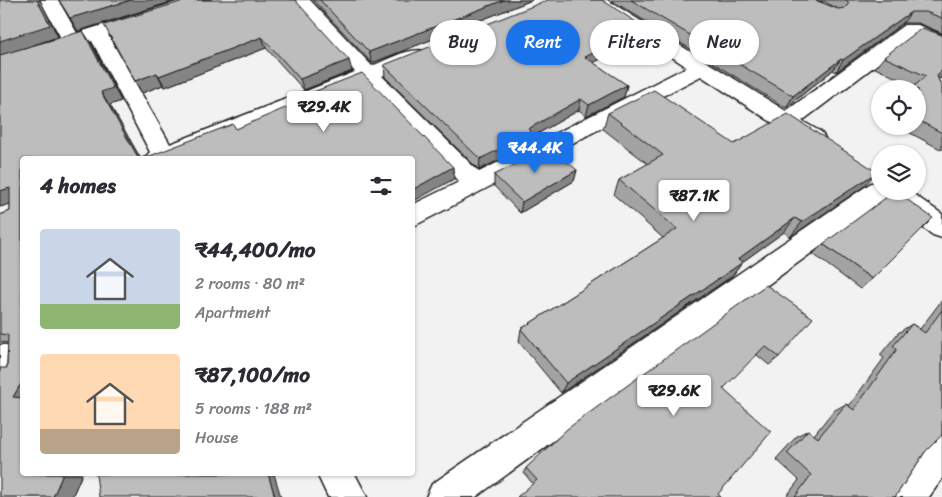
<!DOCTYPE html>
<html lang="en">
<head>
<meta charset="utf-8">
<style>
	:root { --surface:#fff; --page:#f7f7f7; --text:#2b2b33; --muted:#7c7c81; --accent:#1a73e8 }
	body { margin:0; font-family:Sriracha,sans-serif; background:var(--page); color:var(--text); height:100vh; display:flex; flex-direction:column; font-size:19px; white-space:nowrap }
	* { box-sizing:border-box; margin:0 }
	p { font-size:16px; color:var(--muted) }
	.icon { flex:none; width:28px; height:28px; fill:none; stroke:currentColor; stroke-width:2; stroke-linecap:round; stroke-linejoin:round }
	.map { position:relative; flex:1; overflow:hidden }
	.side { position:absolute; left:20px; top:156px; width:395px; height:320px; display:flex; flex-direction:column; background:var(--surface); border-radius:5px; box-shadow:0 1px 4px #0004 }
	.side>* { flex:none }
	.guide { position:absolute; left:430px; top:20px; width:436px; height:45px; display:flex; gap:10px }
	.buttons { position:absolute; left:871px; top:80px; display:grid; gap:10px }
	.buttons a { display:grid; place-items:center; width:55px; height:55px; border-radius:50%; background:var(--surface); box-shadow:0 1px 4px #0004; font-size:25px }
	.price { position:absolute; translate:-50% -42px; padding:0 11px; border-radius:5px; background:#fff; color:#222; font-size:16px; line-height:32px; filter:drop-shadow(0 1px 2px #0008) }
	.price::after { content:''; position:absolute; left:50%; top:30px; width:15px; height:11px; margin-left:-8px; background:inherit; clip-path:polygon(0 0,100% 0,50% 100%) }
	.price.current { background:var(--accent); color:#fff }
	ul { padding:0; list-style:none }
	li { display:flex; align-items:center; gap:15px; height:125px; padding:0 20px }
	li span { display:grid; place-items:center; flex:none; width:140px; height:100px; border-radius:5px; color:#555 }
	li>.icon { margin-inline-start:auto }
	span .icon { width:60px; height:60px; fill:#fffc; stroke-width:1 }
	li b { font-size:21px }
	h2 { display:flex; justify-content:space-between; align-items:center; height:60px; padding:0 20px; font-size:21px }
	.pill { padding:0 18px; border-radius:22px; background:var(--surface); box-shadow:0 1px 4px #0004; font-size:18px; line-height:45px }
	.pill.current { background:var(--accent); color:#fff }
	.map>svg:first-child { display:block }
</style>
</head>
<body>
<div class="map">
<svg width="942" height="497" viewBox="0 0 942 497">
	<rect width="100%" height="100%" fill="#f2f2f2"/>
	<filter id="ink" filterUnits="userSpaceOnUse"><feTurbulence type="fractalNoise" baseFrequency=".02" numOctaves="2"/><feDisplacementMap in="SourceGraphic" scale="10" xChannelSelector="R" yChannelSelector="G"/><feConvolveMatrix kernelMatrix="1 2 1 2 8 2 1 2 1" color-interpolation-filters="sRGB"/></filter>
	<g filter="url(#ink)">
		<g fill="none" stroke-linecap="round" stroke-linejoin="round">
			<defs>
				<g id="street">
					<path d="M40 0H58L77 33 183 0H211L208 4 108 35 170 144 355 72 291 0H310L372 66C387 60 409 47 425 51L428 55 425 59 382 76 479 172 687 67 586 0H607L786 111 904 25H918L942 35V48L913 37 802 121 821 132 825 138 821 144 813 146 805 144 701 76 412 227V205L459 182 365 83 179 159H143L150 152 92 41 0 69V57L61 38Z"/>
					<polygon points="880,181 880,191 909,191 942,214 942,238 933,235 891,205 887,198 476,497 426,497 432,484 871,183"/>
					<rect x="0" y="345" width="22" height="30"/>
					<path d="M942 431V479L929 497H888C897 476 921 440 942 431Z"/>
					<polygon points="317,474 355,474 367,497 328,497"/>
				</g>
			</defs>
			<use href="#street" stroke="#1c1c1c" stroke-width="3"/>
			<use href="#street" fill="#fff" fill-rule="evenodd"/>
		</g>
		<g fill="#a3a3a3" stroke="#1c1c1c" fill-rule="evenodd">
			<polygon points="0,0 40,0 58,37 24,48 91,43 121,101 110,105 141,159 22,159 22,474 82,474 72,497 0,497 8,343 0,342 0,215 10,211 10,204 0,207"/>
			<polygon points="186,0 352,71 304,90 266,48 165,87 163,85 142,93 135,81"/>
			<polygon points="313,0 532,0 372,63"/>
			<path d="M611 0H942V33L918 23H903L836 72 833 70 786 108ZM817 1 825 2 838 9Z"/>
			<polygon points="942,35 942,78 938,78 940,83 942,83 942,150 897,126 918,126 918,89 914,86 875,68 884,57"/>
			<polygon points="641,39 593,63 627,85 624,97 586,116 579,110 532,137 531,144 479,170 385,77 384,65"/>
			<polygon points="608,113 734,144 863,187 790,237 784,232 742,262 743,262 732,276 561,393 519,342 521,329 663,238 614,195 619,180 648,164 603,129"/>
			<polygon points="577,170 574,181 520,213 494,186 494,175"/>
			<polygon points="823,244 872,279 860,289 813,254"/>
			<polygon points="766,285 779,357 769,365 757,355 533,484 524,473 526,468"/>
			<polygon points="942,300 942,435 925,452 895,497 786,497 799,480 776,459 797,436 808,430 814,435 833,411 846,404 849,406 884,358 880,355 898,333 912,324 920,329"/>
		</g>
		<g fill="#848484" stroke="#1c1c1c">
			<polygon points="37,0 40,0 58,37 0,56 0,41"/>
			<polygon points="131,0 177,0 78,31 70,18"/>
			<polygon points="504,0 532,0 372,63 369,52"/>
			<polygon points="911,12 903,23 836,72 843,60"/>
			<polygon points="644,27 641,39 582,68 585,57"/>
			<polygon points="83,31 91,43 121,101 110,105 141,159 139,159 101,92"/>
			<polygon points="262,37 266,48 165,87 159,76"/>
			<polygon points="841,59 833,70 786,108 793,96"/>
			<polygon points="349,60 352,71 304,90 300,79"/>
			<polygon points="942,70 942,78 934,79"/>
			<polygon points="157,73 163,85 142,93 135,81"/>
			<polygon points="627,85 624,97 586,116 589,105"/>
			<polygon points="581,99 579,110 532,137 531,144 479,170 480,159 528,129"/>
			<polygon points="453,167 454,179 412,202 412,190"/>
			<polygon points="577,170 574,181 520,213 522,202"/>
			<polygon points="877,172 863,187 790,237 802,222"/>
			<polygon points="10,188 22,200 0,207 0,191"/>
			<polygon points="795,218 784,232 727,273 738,259"/>
			<polygon points="743,262 732,276 561,393 566,383"/>
			<polygon points="22,382 22,402 13,397"/>
			<polygon points="63,474 82,474 72,497 53,497"/>
			<polygon points="268,474 274,474 281,497 275,497"/>
		</g>
		<g fill="#bdbdbd" stroke="#1c1c1c">
			<polygon points="0,0 37,0 50,25 0,41"/>
			<polygon points="59,0 131,0 70,18"/>
			<polygon points="187,0 295,0 349,60 300,79 262,37 159,76 157,73 135,81 104,25"/>
			<polygon points="320,0 504,0 369,52"/>
			<polygon points="548,0 602,0 644,27 585,57 627,85 589,105 581,99 528,129 532,133 480,159 384,65"/>
			<polygon points="631,0 815,0 838,9 845,8 849,3 846,0 942,0 942,18 926,12 911,12 843,60 841,59 793,96"/>
			<polygon points="922,28 942,35 942,70 937,76 940,83 942,83 942,133 918,120 918,89 911,89 926,76 884,57"/>
			<polygon points="83,31 113,88 101,92 139,159 22,159 22,382 13,397 22,398 22,474 63,474 53,497 0,497 0,368 7,368 8,335 0,334 0,215 10,211 10,188 0,191 0,55"/>
			<polygon points="362,73 453,167 412,190 412,159 142,159 233,124 236,129 304,100 302,98 313,92"/>
			<polygon points="654,90 734,144 788,114 877,172 802,222 795,218 738,259 743,262 566,383 521,329 677,229 619,180 663,155 608,113"/>
			<polygon points="550,147 577,170 522,202 494,175"/>
			<polygon points="895,191 933,218 872,279 823,244"/>
			<polygon points="766,285 813,318 779,357 765,346 723,389 771,432 718,494 721,497 517,497 537,480 526,468 567,429"/>
			<polygon points="942,310 942,435 925,452 895,497 795,497 811,475 787,453 808,430 818,438 846,404 854,410 897,349 893,346 912,324 925,333"/>
			<polygon points="96,474 268,474 275,497 99,497"/>
		</g>
	</g>
</svg>
<div class="buttons">
<a><svg class="icon" aria-label="locate" viewBox="0 0 24 24"><circle cx="12" cy="12" r="6"/><path d="M12 2v4M12 18v4M2 12h4M18 12h4"/></svg></a>
<a><svg class="icon" aria-label="layers" viewBox="0 0 24 24"><path d="M12 4l9 5-9 5-9-5zM3 14l9 5 9-5"/></svg></a>
</div>
<b class="price" style="left:324px;top:133px">₹29.4K</b>
<b class="price current" style="left:535px;top:174px">₹44.4K</b>
<b class="price" style="left:694px;top:222px">₹87.1K</b>
<b class="price" style="left:674px;top:417px">₹29.6K</b>
<div class="guide">
<a class="pill">Buy</a>
<a class="pill current">Rent</a>
<a class="pill">Filters</a>
<a class="pill">New</a>
</div>
<section class="side">
<h2>4 homes<svg class="icon" aria-label="filters" viewBox="0 0 24 24"><path d="M4 7h16M4 17h16"/><circle cx="9" cy="7" r="2"/><circle cx="15" cy="17" r="2"/></svg></h2>
<ul>
<li><span style="background:linear-gradient(#c9d6e8 75%,#8fb573 0)"><svg class="icon" aria-label="home" viewBox="0 0 24 24"><path d="M3 11l9-7 9 7M6 9v11h12V9"/></svg></span><div><b>₹44,400/mo</b><p>2 rooms · 80 m²</p><p>Apartment</p></div></li>
<li><span style="background:linear-gradient(#ffd9b3 75%,#b9a48a 0)"><svg class="icon" aria-label="home" viewBox="0 0 24 24"><path d="M3 11l9-7 9 7M6 9v11h12V9"/></svg></span><div><b>₹87,100/mo</b><p>5 rooms · 188 m²</p><p>House</p></div></li>
</ul>
</section>
</div>
</body>
</html>
